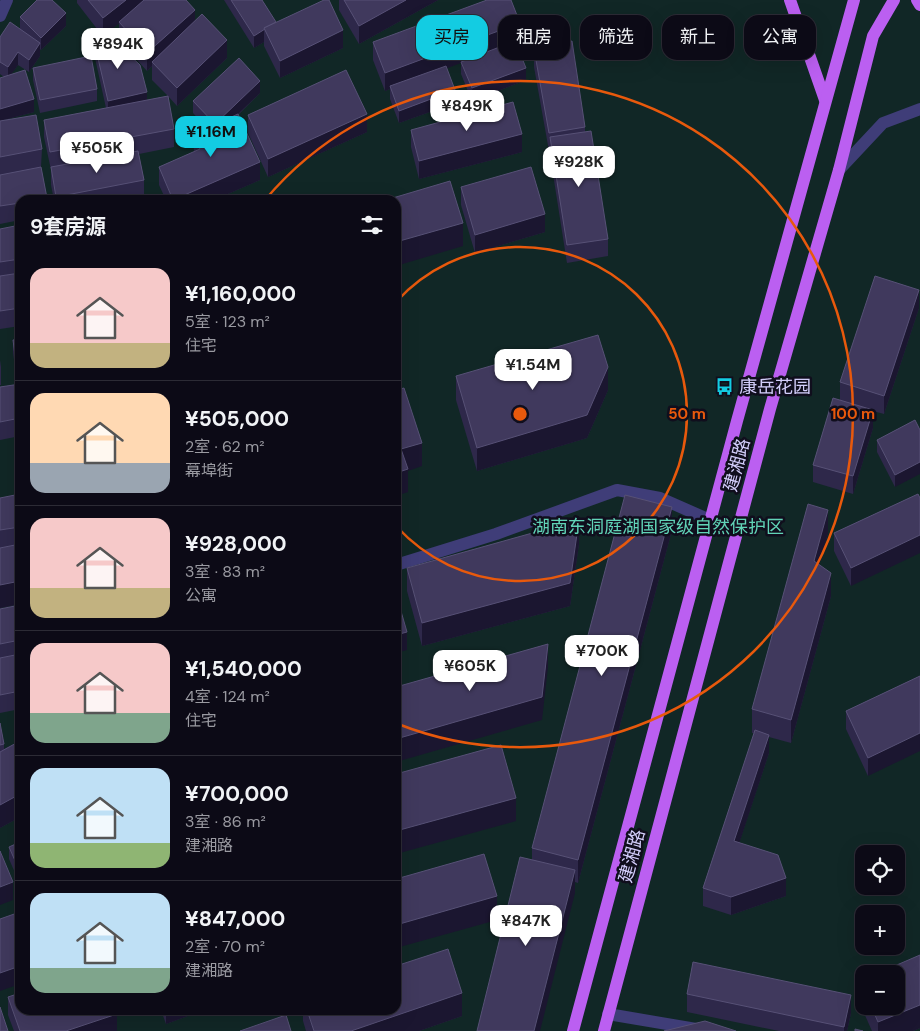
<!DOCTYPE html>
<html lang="zh">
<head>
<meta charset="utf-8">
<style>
	:root { --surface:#0c0a16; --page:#1a1823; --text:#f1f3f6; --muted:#9a9aa1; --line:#2c2b35; --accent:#13cce2 }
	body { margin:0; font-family:"DM Sans","Noto Sans SC",sans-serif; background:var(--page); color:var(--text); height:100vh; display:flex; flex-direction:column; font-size:19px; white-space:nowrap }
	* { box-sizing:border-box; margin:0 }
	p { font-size:16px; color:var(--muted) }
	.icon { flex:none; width:28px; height:28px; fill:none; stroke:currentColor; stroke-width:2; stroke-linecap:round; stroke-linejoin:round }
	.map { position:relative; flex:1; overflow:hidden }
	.sheet { position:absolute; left:15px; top:195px; width:386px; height:820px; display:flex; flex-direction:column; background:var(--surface); border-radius:15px; box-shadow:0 5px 20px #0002,0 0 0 1px var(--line) }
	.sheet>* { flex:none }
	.top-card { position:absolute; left:416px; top:15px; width:429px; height:45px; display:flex; gap:10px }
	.buttons { position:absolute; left:855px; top:845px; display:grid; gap:10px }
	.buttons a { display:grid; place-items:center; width:50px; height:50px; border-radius:10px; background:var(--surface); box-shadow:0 5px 20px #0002,0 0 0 1px var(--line); font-size:25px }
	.price { position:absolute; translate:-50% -42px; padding:0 11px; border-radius:10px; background:#fff; color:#222; font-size:16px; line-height:32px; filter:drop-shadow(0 1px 2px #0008) }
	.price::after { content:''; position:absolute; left:50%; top:30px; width:15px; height:11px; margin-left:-8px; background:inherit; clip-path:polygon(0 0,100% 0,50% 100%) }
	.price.current { background:var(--accent); color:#111 }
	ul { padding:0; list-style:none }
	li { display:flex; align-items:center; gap:15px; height:125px; padding:0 15px }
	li+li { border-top:1px solid var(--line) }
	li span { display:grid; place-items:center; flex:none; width:140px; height:100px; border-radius:15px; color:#555 }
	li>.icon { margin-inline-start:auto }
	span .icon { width:60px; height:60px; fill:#fffc; stroke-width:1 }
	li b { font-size:21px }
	h2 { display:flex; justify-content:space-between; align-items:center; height:60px; padding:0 15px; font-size:21px }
	.chip { padding:0 18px; border-radius:15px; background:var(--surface); box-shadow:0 5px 20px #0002,0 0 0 1px var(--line); font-size:18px; line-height:45px }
	.chip.current { background:var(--accent); color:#111 }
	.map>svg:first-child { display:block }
</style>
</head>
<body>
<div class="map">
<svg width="920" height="1031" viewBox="0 0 920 1031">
	<rect width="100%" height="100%" fill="#100e1d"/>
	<path fill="#112726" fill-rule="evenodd" d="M0 0H920V1031H0ZM20 200H396V1010H20ZM864 854H896V886H864ZM864 914H896V946H864ZM864 974H896V1006H864Z"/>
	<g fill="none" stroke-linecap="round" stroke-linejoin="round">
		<g stroke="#3f3d78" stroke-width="12">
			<polyline points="0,16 7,0"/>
			<polyline points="839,170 883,123 920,109"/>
			<polyline points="396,565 496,534 617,490 660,498 710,520"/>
			<polyline points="608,1014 708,1031"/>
		</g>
		<g stroke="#bb5ff1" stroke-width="12">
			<polyline points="790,0 825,100"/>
			<polyline points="917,0 920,5"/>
			<polyline points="573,1031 737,421 854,0"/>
			<polyline points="604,1031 770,409 839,170 873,36 894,0"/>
		</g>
	</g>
	<g fill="#2e284a" fill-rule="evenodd">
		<path d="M77 0H186L195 21 227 58 177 106 168 96 174 129V147L139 154 144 180V198L132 200H54L51 185V170L44 137V120L106 108 93 49V37L101 34 77 3ZM119 23V40L147 71 152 66V80L168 96 147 100 106 33Z"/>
		<polygon points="224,0 262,0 276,23 343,48 280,78 264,46 264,42 254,48"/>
		<polygon points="339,0 438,0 359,44 339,10"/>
		<polygon points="20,17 66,26 41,50 40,49 40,56 29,72 18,65 11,74 34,112 0,121 4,77 0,74 0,37 20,29"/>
		<polygon points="520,41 516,42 526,80 472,101 461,74 461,62 447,68 455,103 399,123 390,99 390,89 385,91 373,60 373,42"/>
		<polygon points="534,49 585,127 585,132 608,239 608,256 567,263 550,155 550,151 549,151 534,67"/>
		<polygon points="33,68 97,89 97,101 40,113 33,80"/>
		<polygon points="260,93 238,115 260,180 214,200 166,200 159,185 159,167 194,152 193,134 207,128 193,113 193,101"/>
		<polygon points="248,115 367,132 268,177 248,133"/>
		<polygon points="0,121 42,149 41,167 47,198 47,200 20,200 20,220 0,224"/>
		<polygon points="411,130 522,152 419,179 411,147"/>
		<polygon points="461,187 545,232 475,253 461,205"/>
		<polygon points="20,225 20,326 0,329 0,229"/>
		<polygon points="919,308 884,414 873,411 873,428 853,494 813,482 813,465 840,400 840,382"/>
		<polygon points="20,339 20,383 17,383 13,352 13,340"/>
		<polygon points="0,360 1,367 1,385 0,385"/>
		<polygon points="456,376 608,390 587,438 477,471 456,400"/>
		<polygon points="20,384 20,436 0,440 0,387"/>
		<polygon points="915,420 895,487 877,452 877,440"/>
		<polygon points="20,494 20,604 0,608 0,498"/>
		<polygon points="918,494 851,586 834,551 834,533"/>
		<polygon points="672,530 578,883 575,882 575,893 532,860 532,848"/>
		<polygon points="828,533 819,564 831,596 791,743 769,737 769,753 739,843 786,896 731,915 703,906 703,888 754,733 752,733 752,709"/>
		<polygon points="579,544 570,606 422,646 407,591 407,568"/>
		<polygon points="20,605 20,709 0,713 0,609"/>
		<polygon points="920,676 868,776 846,729 846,711"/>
		<polygon points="0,723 4,744 4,749 20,741 20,817 0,828"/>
		<polygon points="20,842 20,884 9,859 9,847"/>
		<polygon points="864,979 864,1006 896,1006 920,1028 913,1031 872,1031 860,1004 860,980"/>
		<polygon points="687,994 851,1013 847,1031 779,1031 687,1012"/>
		<polygon points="8,997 117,1031 14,1031 8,1015"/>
		<polygon points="161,1010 204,1010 166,1024"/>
		<polygon points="303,1010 396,1010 462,1016 419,1031 306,1031 303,1021"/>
	</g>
	<g fill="#1b1630">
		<polygon points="126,0 149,0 103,36 103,18"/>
		<polygon points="406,0 438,0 359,44 359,26"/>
		<polygon points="195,10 195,28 152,62 152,66 147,71 147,53"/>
		<polygon points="66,13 66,26 41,50 41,38"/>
		<polygon points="520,23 520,41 391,89 390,86 390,89 385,91 385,73"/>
		<polygon points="264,29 264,42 254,48 254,36"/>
		<polygon points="343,30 343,48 280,78 280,61"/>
		<polygon points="227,40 227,58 177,106 177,88"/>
		<polygon points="40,43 40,56 29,72 29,60"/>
		<polygon points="18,52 18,65 8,79 8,67"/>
		<polygon points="526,68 526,80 472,101 472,88"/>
		<polygon points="260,81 260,93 215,136 215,124"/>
		<polygon points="455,90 455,103 399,123 399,111"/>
		<polygon points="147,92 147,105 108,113 108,101"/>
		<polygon points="34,99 34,112 0,121 0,109"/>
		<polygon points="367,114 367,132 268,177 268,159"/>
		<polygon points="522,134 522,152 419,179 419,161"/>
		<polygon points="260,162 260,180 214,200 173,200"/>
		<polygon points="545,214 545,232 475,253 475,235"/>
		<polygon points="463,223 463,246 396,266 396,242"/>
		<polygon points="919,290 919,308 884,414 884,396"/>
		<polygon points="608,367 608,390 587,438 477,471 477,448"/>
		<polygon points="873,410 873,428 853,494 853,476"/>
		<polygon points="422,443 422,466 408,471 408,492 396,496 396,473 401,449"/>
		<polygon points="920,462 920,474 895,487 895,475"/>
		<polygon points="672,507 672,530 578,883 578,860"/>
		<polygon points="828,510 828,533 814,584 814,561"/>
		<polygon points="579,520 579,544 570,606 422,646 422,623"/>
		<polygon points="920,535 920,553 851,586 851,568"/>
		<polygon points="831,573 831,596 791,743 791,720"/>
		<polygon points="20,581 20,604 0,608 0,585"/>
		<polygon points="407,632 407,650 396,653 396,635"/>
		<polygon points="548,644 548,667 542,720 396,762 396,739"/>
		<polygon points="920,733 920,751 868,776 868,758"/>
		<polygon points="769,735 769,753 734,859 734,841"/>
		<polygon points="20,794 20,817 0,828 0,805"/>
		<polygon points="516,798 516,821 396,854 396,831"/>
		<polygon points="575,870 575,893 540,1031 534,1031"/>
		<polygon points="786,878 786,896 731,915 731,897"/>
		<polygon points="13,882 13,900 0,905 0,887"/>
		<polygon points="497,896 497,920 396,948 396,925"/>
		<polygon points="20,966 20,984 0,991 0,973"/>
		<polygon points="462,993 462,1016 419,1031 351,1031"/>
		<polygon points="851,995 851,1013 847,1031 844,1031 844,1027"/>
		<polygon points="920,1005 920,1028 913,1031 878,1031 878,1022"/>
		<polygon points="166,1010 204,1010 166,1024"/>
		<polygon points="117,1014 117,1031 66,1031"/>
	</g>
	<g fill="#40395d" stroke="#575176">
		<polygon points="37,0 52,0 66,13 41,38 20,17"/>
		<polygon points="88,0 126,0 103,18"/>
		<polygon points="144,0 186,0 195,10 147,53 119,22"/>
		<polygon points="231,0 262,0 276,22 264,28 265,29 254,36"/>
		<polygon points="324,0 329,0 343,30 280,61 264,28"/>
		<polygon points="344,0 406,0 359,26"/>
		<polygon points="487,0 511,0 520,23 385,73 373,42"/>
		<polygon points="202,14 227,40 177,88 152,62"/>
		<polygon points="10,22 40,43 29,60 18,52 8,67 0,62 0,37"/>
		<polygon points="106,33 140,65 147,92 108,101 93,37"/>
		<polygon points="515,41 526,68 472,88 461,62"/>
		<polygon points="572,41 585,127 549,133 534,49"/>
		<polygon points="91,56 97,89 40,100 33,68"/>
		<polygon points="239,58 260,81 215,124 193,101"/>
		<polygon points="446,66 455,90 399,111 390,86"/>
		<polygon points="25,70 34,99 0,109 0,78"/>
		<polygon points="346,70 367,114 268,159 248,115"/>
		<polygon points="168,96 174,129 50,152 44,120"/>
		<polygon points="513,102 522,134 419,161 411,130"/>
		<polygon points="238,114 260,162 173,200 159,167 200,149 193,134"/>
		<polygon points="36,115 42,149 0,157 0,121"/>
		<polygon points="591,131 608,239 567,245 550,137"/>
		<polygon points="138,151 144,180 56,197 51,167"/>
		<polygon points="41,167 47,198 34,200 20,200 20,203 0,206 0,175"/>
		<polygon points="531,167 545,214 475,235 461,187"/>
		<polygon points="450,181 463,223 396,242 396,200 386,200"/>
		<polygon points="160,196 161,200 142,200"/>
		<polygon points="20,225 20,259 0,262 0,229"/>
		<polygon points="20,273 20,308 0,311 0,276"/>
		<polygon points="875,276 919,290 884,396 840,382"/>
		<polygon points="598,335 608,367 587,415 477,448 456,376"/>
		<polygon points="20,339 20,371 17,371 13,340"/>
		<polygon points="20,384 20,418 0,422 0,387"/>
		<polygon points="404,388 422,443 401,449 408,469 396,473 396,390"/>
		<polygon points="833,398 873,410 853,476 813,465"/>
		<polygon points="915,420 920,430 920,462 895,475 877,440"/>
		<polygon points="20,494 20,527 0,530 0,498"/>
		<polygon points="918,494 920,498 920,535 851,568 834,533"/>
		<polygon points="625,495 672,507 578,860 532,848"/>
		<polygon points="808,504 828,510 814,561 831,573 791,720 752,709"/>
		<polygon points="579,520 570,583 422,623 407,568"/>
		<polygon points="20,544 20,581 0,585 0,548"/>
		<polygon points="396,594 407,632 396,635"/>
		<polygon points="20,605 20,640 0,644 0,609"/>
		<polygon points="548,644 542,697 396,739 396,687"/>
		<polygon points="20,654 20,691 0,695 0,658"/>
		<polygon points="920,676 920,733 868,758 846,711"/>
		<polygon points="0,723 4,744 0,745"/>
		<polygon points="755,730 769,735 734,841 778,855 786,878 731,897 703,888"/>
		<polygon points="20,741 20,794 0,805 0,752"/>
		<polygon points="501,745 516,798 396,831 396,774"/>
		<polygon points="20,842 20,872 9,847"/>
		<polygon points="0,851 13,882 0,887"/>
		<polygon points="484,854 497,896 396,925 396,879"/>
		<polygon points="520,857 575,870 534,1031 477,1031"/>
		<polygon points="20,912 20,966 0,973 0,919"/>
		<polygon points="448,949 462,993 351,1031 314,1031 307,1010 396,1010 396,966"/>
		<polygon points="920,955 920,1005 878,1022 871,1006 896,1006 896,974 876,974"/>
		<polygon points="693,962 851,995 844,1027 687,994"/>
		<polygon points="864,979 864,988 860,980"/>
		<polygon points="20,993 20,1010 116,1010 117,1014 66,1031 20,1031 8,997"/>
		<polygon points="0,1007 8,1031 0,1031"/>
		<polygon points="286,1015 291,1031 240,1031"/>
		<polygon points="705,1021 736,1031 664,1031"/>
		<polygon points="855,1029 863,1031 855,1031"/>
	</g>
	<g fill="none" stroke="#e8590c" stroke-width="2.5">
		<path d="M397 301A167 167 0 1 1 397 527"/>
		<path d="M265 200A333 333 0 1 1 398 724"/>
	</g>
	<defs>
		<symbol id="bus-bare" viewBox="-9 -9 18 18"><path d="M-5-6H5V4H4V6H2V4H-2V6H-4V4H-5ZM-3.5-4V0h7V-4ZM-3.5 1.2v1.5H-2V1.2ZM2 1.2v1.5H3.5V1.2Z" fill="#13cce2" stroke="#100e1d" stroke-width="2.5" paint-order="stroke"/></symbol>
	</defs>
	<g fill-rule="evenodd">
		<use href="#bus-bare" x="712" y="374" width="25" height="25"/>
	</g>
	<g text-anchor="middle" stroke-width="5" stroke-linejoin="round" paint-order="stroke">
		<g font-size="18" fill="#d3cefb" stroke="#100e1d" text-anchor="start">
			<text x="739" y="393">康岳花园</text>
		</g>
		<g font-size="18" fill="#d3cefb" stroke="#100e1d">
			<text transform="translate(737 465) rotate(-75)" y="6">建湘路</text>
			<text transform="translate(632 856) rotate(-75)" y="6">建湘路</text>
		</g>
		<g font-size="18" fill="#61d4b7" stroke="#100e1d">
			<text x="658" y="533">湖南东洞庭湖国家级自然保护区</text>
		</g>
	</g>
	<circle cx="520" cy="414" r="8" fill="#e8590c" stroke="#100e1d" stroke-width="2.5"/>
	<g font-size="15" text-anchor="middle" font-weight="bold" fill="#e8590c" stroke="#100e1d" stroke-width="5" stroke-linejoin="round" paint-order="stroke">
		<text x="687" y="419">50 m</text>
		<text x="853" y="419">100 m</text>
	</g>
</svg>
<div class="buttons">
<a><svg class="icon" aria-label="locate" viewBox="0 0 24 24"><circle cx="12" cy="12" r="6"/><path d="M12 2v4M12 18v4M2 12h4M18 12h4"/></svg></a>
<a>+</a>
<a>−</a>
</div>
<b class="price" style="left:118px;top:70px">¥894K</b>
<b class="price" style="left:467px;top:132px">¥849K</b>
<b class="price current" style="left:211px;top:158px">¥1.16M</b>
<b class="price" style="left:97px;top:174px">¥505K</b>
<b class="price" style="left:579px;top:188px">¥928K</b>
<b class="price" style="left:533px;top:391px">¥1.54M</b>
<b class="price" style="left:602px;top:677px">¥700K</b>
<b class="price" style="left:470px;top:692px">¥605K</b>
<b class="price" style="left:526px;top:947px">¥847K</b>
<div class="top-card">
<a class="chip current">买房</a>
<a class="chip">租房</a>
<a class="chip">筛选</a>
<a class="chip">新上</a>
<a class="chip">公寓</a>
</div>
<section class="sheet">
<h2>9套房源<svg class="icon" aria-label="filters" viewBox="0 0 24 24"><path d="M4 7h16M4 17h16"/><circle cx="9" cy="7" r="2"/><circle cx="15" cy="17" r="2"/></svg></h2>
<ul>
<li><span style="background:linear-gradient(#f6c9c9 75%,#c2b280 0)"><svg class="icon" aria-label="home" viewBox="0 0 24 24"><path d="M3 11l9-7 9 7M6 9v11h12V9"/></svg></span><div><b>¥1,160,000</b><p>5室 · 123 m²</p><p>住宅</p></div></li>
<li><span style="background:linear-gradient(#ffd9b3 70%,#9aa5b1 0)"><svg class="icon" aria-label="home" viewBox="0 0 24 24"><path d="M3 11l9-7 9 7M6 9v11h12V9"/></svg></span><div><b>¥505,000</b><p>2室 · 62 m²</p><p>幕埠街</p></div></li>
<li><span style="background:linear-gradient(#f6c9c9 70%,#c2b280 0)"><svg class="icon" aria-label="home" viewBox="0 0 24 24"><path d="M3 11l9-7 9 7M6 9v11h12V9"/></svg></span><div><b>¥928,000</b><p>3室 · 83 m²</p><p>公寓</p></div></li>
<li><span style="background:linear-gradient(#f6c9c9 70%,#7fa58c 0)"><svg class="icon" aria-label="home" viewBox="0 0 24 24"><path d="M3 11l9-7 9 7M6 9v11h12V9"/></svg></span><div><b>¥1,540,000</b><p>4室 · 124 m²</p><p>住宅</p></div></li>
<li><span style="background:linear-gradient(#bfe0f5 75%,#8fb573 0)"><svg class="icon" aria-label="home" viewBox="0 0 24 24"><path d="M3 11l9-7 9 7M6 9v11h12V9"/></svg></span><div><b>¥700,000</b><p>3室 · 86 m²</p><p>建湘路</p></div></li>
<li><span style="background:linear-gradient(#bfe0f5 75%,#7fa58c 0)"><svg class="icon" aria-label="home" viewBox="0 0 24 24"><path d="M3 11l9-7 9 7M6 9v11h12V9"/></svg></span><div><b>¥847,000</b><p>2室 · 70 m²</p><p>建湘路</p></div></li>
</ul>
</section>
</div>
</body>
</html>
